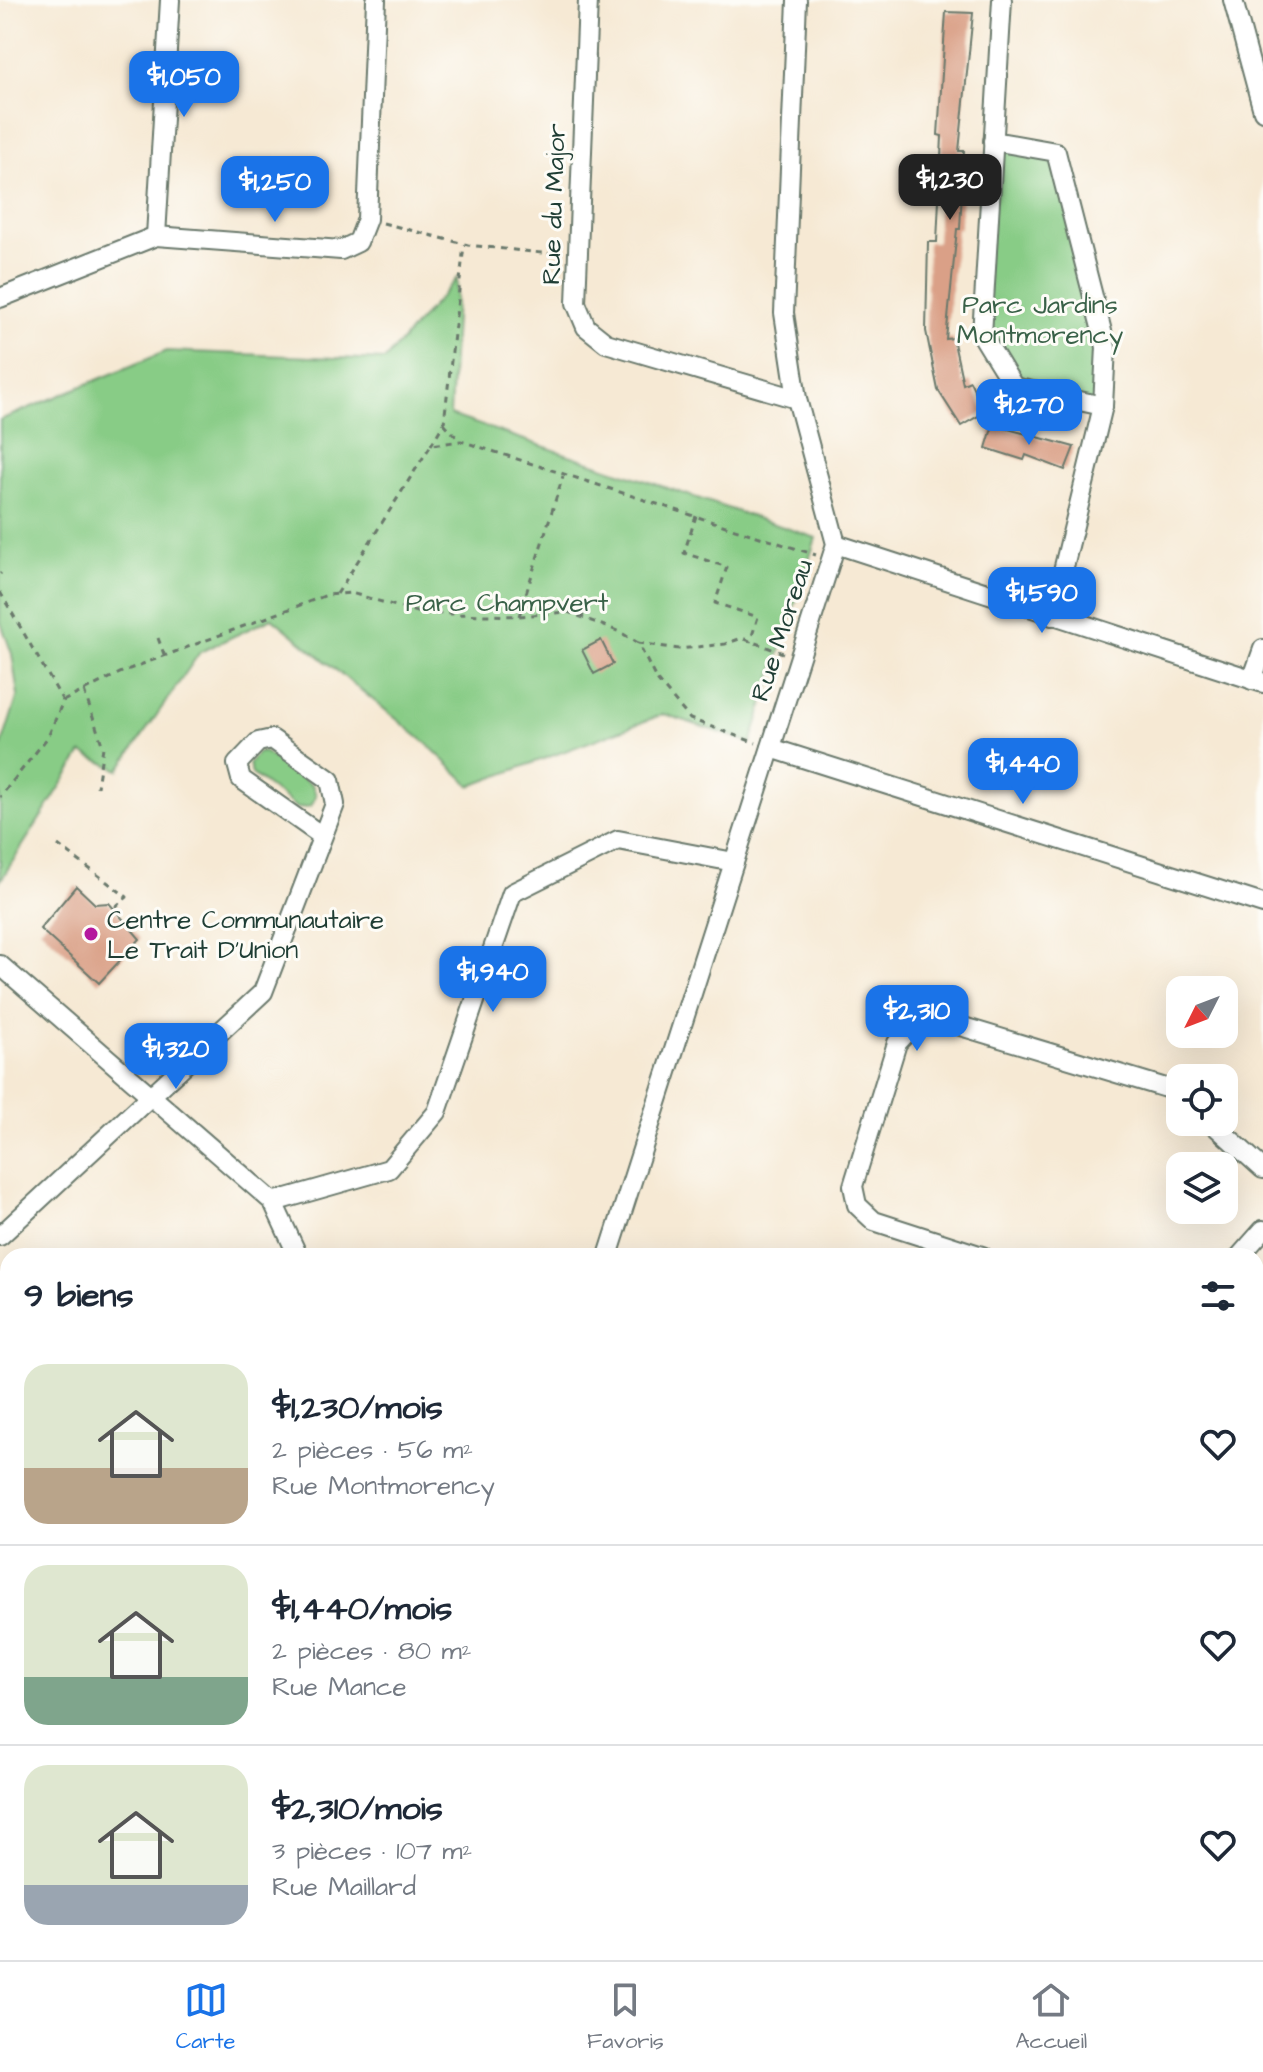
<!DOCTYPE html>
<html lang="fr">
<head>
<meta charset="utf-8">
<style>
	:root { --surface:#fff; --page:#f6f6f7; --text:#1f2937; --muted:#747a83; --line:#e0e1e3; --accent:#1a73e8 }
	body { margin:0; font-family:"Architects Daughter",sans-serif; background:var(--page); color:var(--text); height:100vh; display:flex; flex-direction:column; font-size:30px; white-space:nowrap }
	* { box-sizing:border-box; margin:0 }
	p { font-size:26px; color:var(--muted) }
	.icon { flex:none; width:44px; height:44px; fill:none; stroke:currentColor; stroke-width:2; stroke-linecap:round; stroke-linejoin:round }
	.map { position:relative; flex:1; overflow:hidden }
	.sheet { position:absolute; left:0px; top:1248px; width:1264px; height:712px; display:flex; flex-direction:column; background:var(--surface); border-radius:24px 24px 0 0; box-shadow:0 8px 32px #0002 }
	.sheet>* { flex:none }
	.needle { width:52px; rotate:228deg }
	.tools { position:absolute; left:1166px; top:976px; display:grid; gap:16px }
	.tools a { display:grid; place-items:center; width:72px; height:72px; border-radius:16px; background:var(--surface); box-shadow:0 8px 32px #0002; font-size:40px }
	.price { position:absolute; translate:-50% -68px; padding:0 18px; border-radius:16px; background:var(--accent); color:#fff; font-size:26px; line-height:52px; filter:drop-shadow(0 2px 4px #0008) }
	.price::after { content:''; position:absolute; left:50%; top:48px; width:24px; height:18px; margin-left:-12px; background:inherit; clip-path:polygon(0 0,100% 0,50% 100%) }
	.price.selected { background:#222; color:#fff }
	ul { padding:0; list-style:none }
	li { display:flex; align-items:center; gap:24px; height:200px; padding:0 24px }
	li+li { border-top:2px solid var(--line) }
	li span { display:grid; place-items:center; flex:none; width:224px; height:160px; border-radius:24px; color:#555 }
	li>.icon { margin-inline-start:auto }
	span .icon { width:96px; height:96px; fill:#fffc; stroke-width:1 }
	li b { font-size:34px }
	h2 { display:flex; justify-content:space-between; align-items:center; height:96px; padding:0 24px; font-size:34px }
	.tab-bar { display:flex; justify-content:space-around; align-items:center; height:112px; border-top:2px solid var(--line); background:var(--surface); font-size:22px; color:var(--muted) }
	.tab-bar a { display:grid; justify-items:center; gap:4px }
	.tab-bar .selected { color:var(--accent) }
	.map>svg:first-child { display:block }
</style>
</head>
<body>
<div class="map">
<svg width="1263" height="1960" viewBox="0 0 1263 1960">
	<rect width="100%" height="100%" fill="#fdfcf7"/>
	<filter id="ink" filterUnits="userSpaceOnUse"><feTurbulence type="fractalNoise" baseFrequency=".0125" numOctaves="2"/><feDisplacementMap in="SourceGraphic" scale="16" xChannelSelector="R" yChannelSelector="G"/><feConvolveMatrix kernelMatrix="1 2 1 2 8 2 1 2 1" color-interpolation-filters="sRGB"/></filter>
	<filter id="wash" filterUnits="userSpaceOnUse"><feTurbulence type="fractalNoise" baseFrequency=".006" numOctaves="4" result="noise"/><feDisplacementMap in="SourceGraphic" scale="32" xChannelSelector="R" yChannelSelector="G"/><feGaussianBlur stdDeviation="1.8" result="paint"/><feColorMatrix in="noise" values="0 0 0 0 0 0 0 0 0 0 0 0 0 0 0 0 0 1.4 0 .05"/><feComposite in="paint" operator="in"/></filter>
	<g filter="url(#wash)">
		<rect width="100%" height="100%" fill="#f6e9d4"/>
		<polygon fill="#f7d0cc" points="1263,1603 1263,1728 1256,1693 1256,1611"/>
		<g fill="#88cc86" stroke="#54845d" stroke-width="2">
			<polygon points="993,141 1056,152 1106,347 1103,406 1014,387 982,335"/>
			<polygon points="457,278 450,415 816,538 751,743 664,714 471,786 426,743 272,618 200,652 119,770 82,753 0,881 0,751 18,695 12,654 0,620 0,420 167,351 385,360"/>
			<polygon points="264,752 313,786 316,796 311,806 297,808 252,774 249,764 257,753"/>
		</g>
		<g id="blocks">
			<g fill="#daa087">
				<polygon points="946,12 973,13 959,151 964,151 960,229 957,229 946,339 953,338 963,384 970,381 985,412 961,426 938,390 926,331 928,242 937,242 942,136 938,135"/>
				<polygon points="993,425 1074,447 1065,470 1026,455 1024,460 986,448"/>
				<polygon points="601,640 613,664 594,674 582,650"/>
				<polygon points="76,886 95,904 109,903 140,939 99,983 40,929"/>
			</g>
		</g>
	</g>
	<g filter="url(#ink)">
		<use href="#blocks" fill-opacity="0" stroke="#6a796c" stroke-width="2"/>
		<g fill="none" stroke-linecap="round" stroke-linejoin="round">
			<defs>
				<g id="minor">
					<polyline points="588,0 576,303 586,327 606,343 797,399"/>
					<polyline points="1002,0 982,335 1014,387 1103,406"/>
					<polyline points="1233,0 1263,111"/>
					<polyline points="993,141 1056,152 1106,347 1103,406 1052,616"/>
					<polyline points="156,236 170,0"/>
					<polyline points="0,298 156,236 341,250 358,242 367,219 376,0"/>
					<polyline points="836,544 1263,683"/>
					<polyline points="1252,680 1263,649"/>
					<polyline points="771,748 1263,904"/>
					<polyline points="0,965 273,1202 298,1256"/>
					<polyline points="1211,1122 1263,1169"/>
					<polyline points="273,1202 389,1169 437,1112 512,893 618,840 734,862"/>
					<polyline points="0,1236 263,992 335,804 330,780 272,739 258,742 237,764 241,779 322,836"/>
					<polyline points="608,1256 836,544 797,399 784,313 797,0"/>
					<polyline points="982,1256 874,1221 857,1205 853,1186 897,1043 914,1025 937,1019 1166,1088 1180,1096"/>
					<polyline points="1240,1256 1263,1230"/>
					<polyline points="0,1491 8,1488"/>
					<polyline points="0,1687 8,1689"/>
					<polyline points="0,1878 8,1877"/>
					<polyline points="969,1952 972,1960"/>
				</g>
				<g id="tertiary">
					<polyline points="1256,1551 1263,1544"/>
					<polyline points="1256,1611 1263,1603"/>
					<polyline points="367,1960 380,1952"/>
					<polyline points="477,1960 499,1952"/>
				</g>
			</defs>
			<use href="#minor" stroke="#6a796c" stroke-width="22"/>
			<use href="#tertiary" stroke="#6a796c" stroke-width="28"/>
			<g stroke="#6a796c" stroke-width="3" stroke-dasharray="6 6" stroke-linecap="butt">
				<polyline points="383,223 468,245 560,255"/>
				<polyline points="444,423 460,441"/>
				<polyline points="431,445 444,423 464,245"/>
				<polyline points="696,516 684,553 727,567 715,603 758,617 750,642"/>
				<polyline points="0,574 1,573"/>
				<polyline points="0,592 63,701 48,737 0,797"/>
				<polyline points="337,594 431,445 461,441 816,555"/>
				<polyline points="519,616 563,476"/>
				<polyline points="582,617 587,602"/>
				<polyline points="158,638 165,657"/>
				<polyline points="638,643 679,649 725,644 742,638 783,653"/>
				<polyline points="84,691 103,747 97,787"/>
				<polyline points="63,701 124,671 327,595 351,593 420,613 519,616 568,612 620,632 638,643 656,679 690,719 756,743"/>
				<polyline points="58,845 127,897 114,908"/>
			</g>
			<use href="#minor" stroke="#fff" stroke-width="18"/>
			<use href="#tertiary" stroke="#fff" stroke-width="24"/>
		</g>
	</g>
	<circle fill="#b5179e" stroke="#fdfcf7" stroke-width="3" cx="91" cy="934" r="8"/>
	<g text-anchor="middle" stroke-width="6" stroke-linejoin="round" paint-order="stroke">
		<g font-size="26" fill="#1f3d34" stroke="#fdfcf7">
			<text transform="translate(553 204) rotate(-88)" y="9">Rue du Major</text>
			<text transform="translate(781 630) rotate(-72)" y="9">Rue Moreau</text>
		</g>
		<g font-size="26" fill="#396148" stroke="#fdfcf7">
			<text x="1040" y="313">Parc Jardins<tspan x="1040" dy="30">Montmorency</tspan></text>
			<text x="507" y="611">Parc Champvert</text>
		</g>
		<g font-size="26" fill="#1f3d34" stroke="#fdfcf7" text-anchor="start">
			<text x="107" y="928">Centre Communautaire<tspan x="107" dy="30">Le Trait D'Union</tspan></text>
		</g>
	</g>
</svg>
<div class="tools">
<a><svg class="needle" viewBox="-14 -14 28 28"><path d="M0-13l5 13h-10z" fill="#e53935"/><path d="M0 13l5-13h-10z" fill="#747a83"/></svg></a>
<a><svg class="icon" aria-label="locate" viewBox="0 0 24 24"><circle cx="12" cy="12" r="6"/><path d="M12 2v4M12 18v4M2 12h4M18 12h4"/></svg></a>
<a><svg class="icon" aria-label="layers" viewBox="0 0 24 24"><path d="M12 4l9 5-9 5-9-5zM3 14l9 5 9-5"/></svg></a>
</div>
<b class="price" style="left:184px;top:119px">$1,050</b>
<b class="price selected" style="left:950px;top:222px">$1,230</b>
<b class="price" style="left:275px;top:224px">$1,250</b>
<b class="price" style="left:1029px;top:447px">$1,270</b>
<b class="price" style="left:1042px;top:635px">$1,590</b>
<b class="price" style="left:1023px;top:806px">$1,440</b>
<b class="price" style="left:493px;top:1014px">$1,940</b>
<b class="price" style="left:917px;top:1053px">$2,310</b>
<b class="price" style="left:176px;top:1091px">$1,320</b>
<section class="sheet">
<h2>9 biens<svg class="icon" aria-label="filters" viewBox="0 0 24 24"><path d="M4 7h16M4 17h16"/><circle cx="9" cy="7" r="2"/><circle cx="15" cy="17" r="2"/></svg></h2>
<ul>
<li><span style="background:linear-gradient(#dfe7d0 65%,#b9a48a 0)"><svg class="icon" aria-label="home" viewBox="0 0 24 24"><path d="M3 11l9-7 9 7M6 9v11h12V9"/></svg></span><div><b>$1,230/mois</b><p>2 pièces · 56 m²</p><p>Rue Montmorency</p></div><svg class="icon" aria-label="heart" viewBox="0 0 24 24"><path d="M12 20l-8-8c-3-5 5-10 8-4 3-6 11-1 8 4z"/></svg></li>
<li><span style="background:linear-gradient(#dfe7d0 70%,#7fa58c 0)"><svg class="icon" aria-label="home" viewBox="0 0 24 24"><path d="M3 11l9-7 9 7M6 9v11h12V9"/></svg></span><div><b>$1,440/mois</b><p>2 pièces · 80 m²</p><p>Rue Mance</p></div><svg class="icon" aria-label="heart" viewBox="0 0 24 24"><path d="M12 20l-8-8c-3-5 5-10 8-4 3-6 11-1 8 4z"/></svg></li>
<li><span style="background:linear-gradient(#dfe7d0 75%,#9aa5b1 0)"><svg class="icon" aria-label="home" viewBox="0 0 24 24"><path d="M3 11l9-7 9 7M6 9v11h12V9"/></svg></span><div><b>$2,310/mois</b><p>3 pièces · 107 m²</p><p>Rue Maillard</p></div><svg class="icon" aria-label="heart" viewBox="0 0 24 24"><path d="M12 20l-8-8c-3-5 5-10 8-4 3-6 11-1 8 4z"/></svg></li>
</ul>
</section>
</div>
<nav class="tab-bar">
<a class="selected"><svg class="icon" aria-label="map" viewBox="0 0 24 24"><path d="M3 6l6-2 6 2 6-2v14l-6 2-6-2-6 2zM9 4v14M15 6v14"/></svg>Carte</a>
<a><svg class="icon" aria-label="saved" viewBox="0 0 24 24"><path d="M7 4h10v16l-5-4-5 4z"/></svg>Favoris</a>
<a><svg class="icon" aria-label="home" viewBox="0 0 24 24"><path d="M3 11l9-7 9 7M6 9v11h12V9"/></svg>Accueil</a>
</nav>
</body>
</html>
